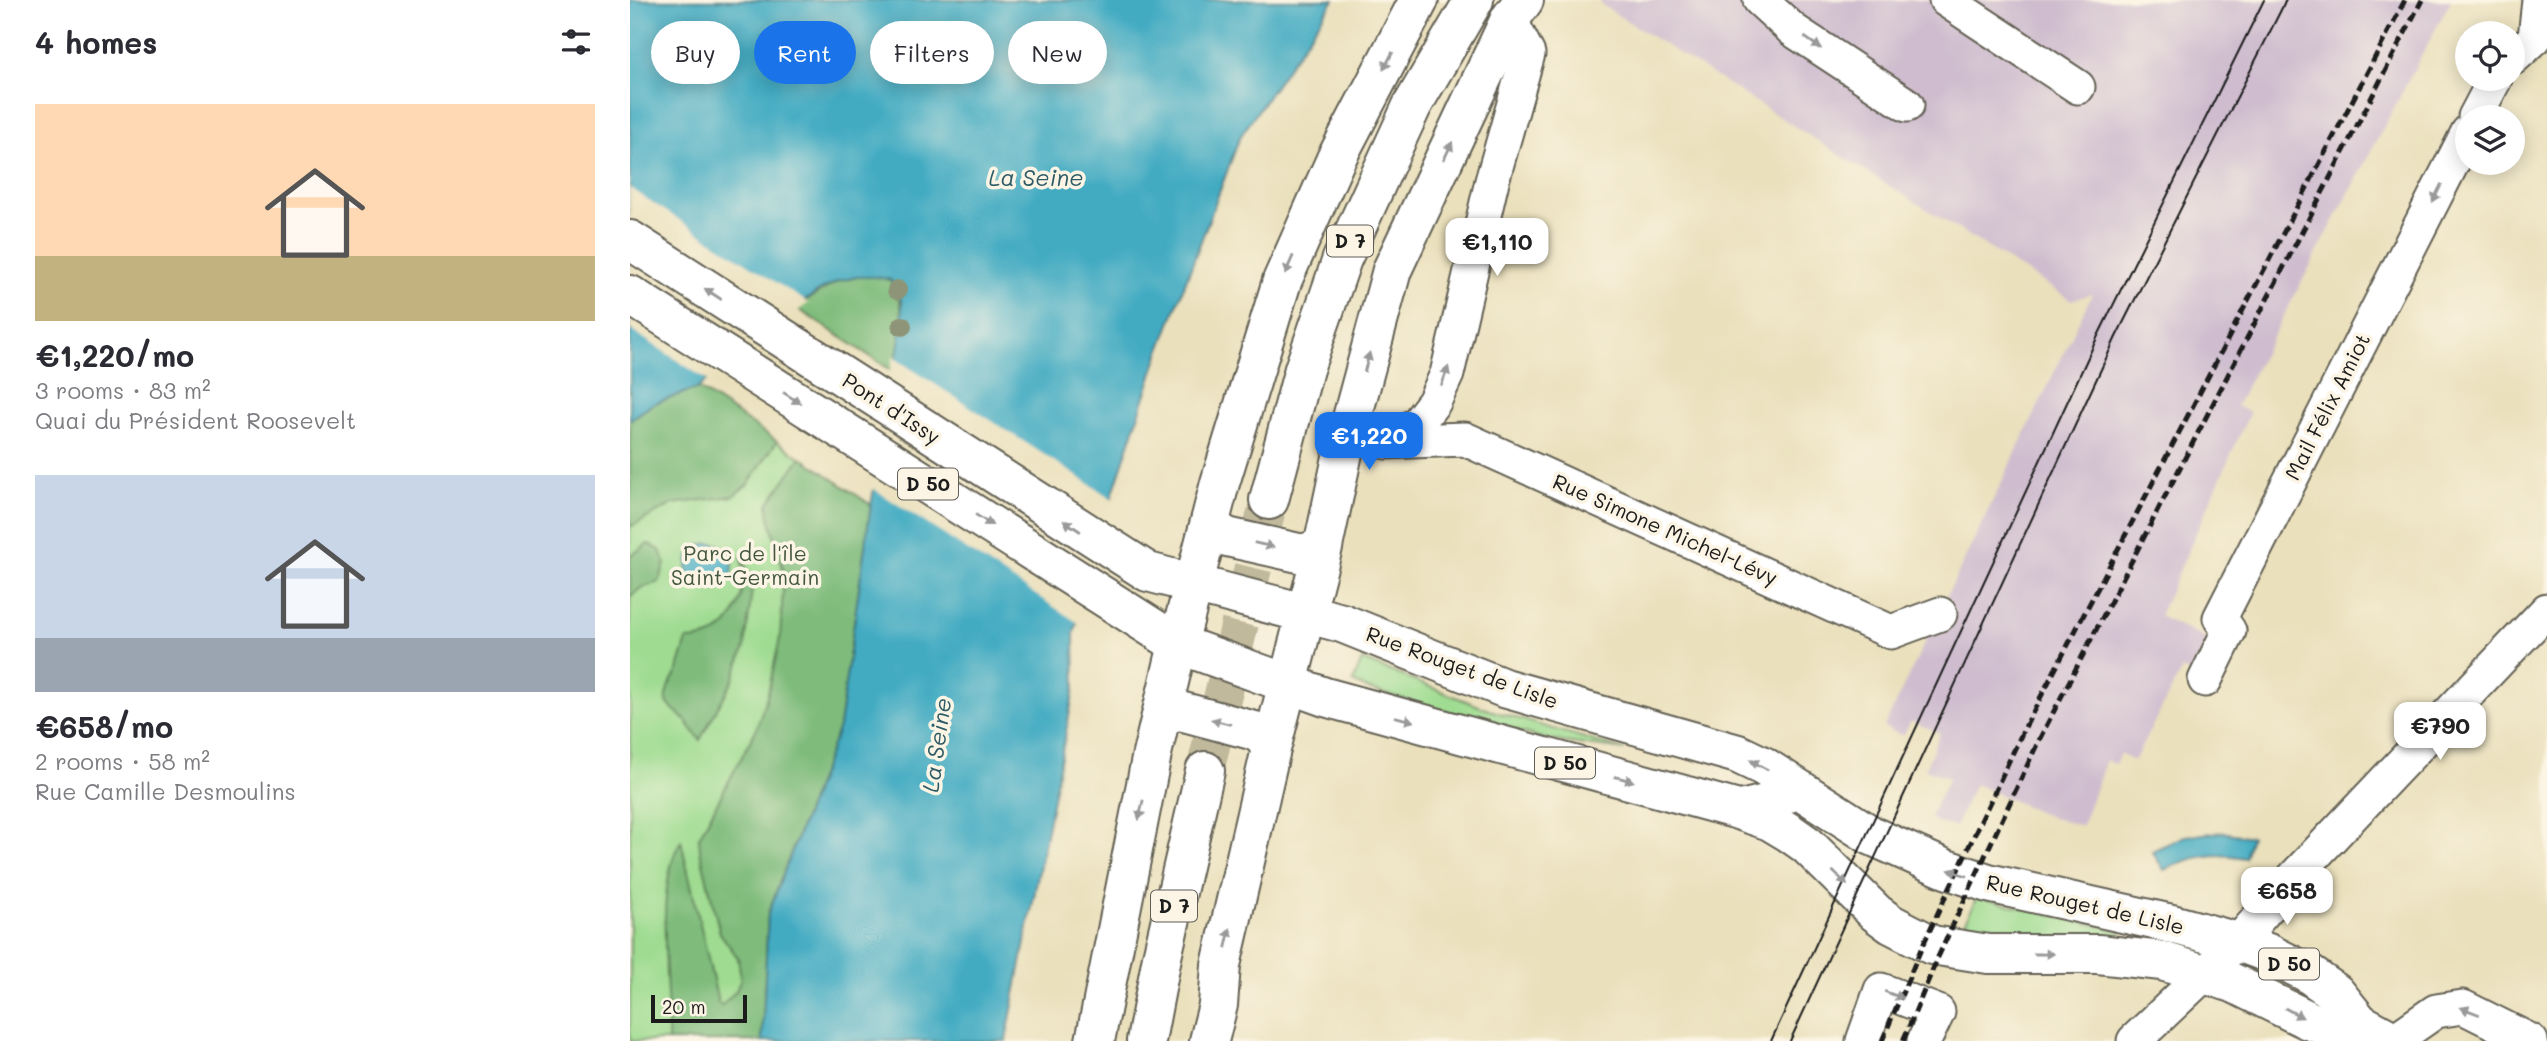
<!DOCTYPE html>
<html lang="en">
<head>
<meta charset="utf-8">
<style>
	:root { --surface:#fff; --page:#f2f2f3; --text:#2b2b33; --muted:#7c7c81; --accent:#1a73e8 }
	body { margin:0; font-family:Mali,sans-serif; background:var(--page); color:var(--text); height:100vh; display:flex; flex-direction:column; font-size:26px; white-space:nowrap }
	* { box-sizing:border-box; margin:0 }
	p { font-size:23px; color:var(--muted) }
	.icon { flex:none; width:38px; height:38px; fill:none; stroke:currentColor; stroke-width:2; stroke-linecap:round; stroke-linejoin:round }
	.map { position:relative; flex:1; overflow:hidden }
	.side { display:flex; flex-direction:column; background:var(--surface); width:630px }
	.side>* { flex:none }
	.banner { position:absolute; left:21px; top:21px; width:665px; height:63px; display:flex; gap:14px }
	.buttons { position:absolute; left:1825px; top:21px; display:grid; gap:14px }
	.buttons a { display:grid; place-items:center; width:70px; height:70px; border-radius:50%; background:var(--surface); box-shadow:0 4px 18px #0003; font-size:35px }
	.scale { position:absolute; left:21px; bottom:18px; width:96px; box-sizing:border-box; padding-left:7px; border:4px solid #1c1c1c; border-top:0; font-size:19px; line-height:24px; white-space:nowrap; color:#1c1c1c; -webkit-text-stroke:5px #fcf5e5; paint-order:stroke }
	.price { position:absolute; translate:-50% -60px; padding:0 16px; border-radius:14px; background:#fff; color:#222; font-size:23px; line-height:46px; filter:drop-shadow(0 2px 4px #0008) }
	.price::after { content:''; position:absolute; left:50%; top:42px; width:21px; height:16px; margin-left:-10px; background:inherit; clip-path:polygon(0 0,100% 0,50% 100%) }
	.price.current { background:var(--accent); color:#fff }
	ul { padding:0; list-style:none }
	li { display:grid; align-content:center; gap:14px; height:371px; padding:0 35px }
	li span { display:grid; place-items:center; height:217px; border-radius:0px; color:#555 }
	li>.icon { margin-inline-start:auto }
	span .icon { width:126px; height:126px; fill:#fffc; stroke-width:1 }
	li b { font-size:30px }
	h2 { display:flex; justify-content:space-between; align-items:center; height:84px; padding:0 35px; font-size:30px }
	.tag { padding:0 24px; border-radius:32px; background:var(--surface); box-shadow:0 4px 18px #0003; font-size:24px; line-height:63px }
	.tag.current { background:var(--accent); color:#fff }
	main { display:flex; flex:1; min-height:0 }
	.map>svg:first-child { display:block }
</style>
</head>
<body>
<main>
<section class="side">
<h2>4 homes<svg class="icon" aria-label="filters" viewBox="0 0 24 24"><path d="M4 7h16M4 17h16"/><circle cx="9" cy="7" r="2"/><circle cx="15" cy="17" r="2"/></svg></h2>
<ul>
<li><span style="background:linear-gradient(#ffd9b3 70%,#c2b280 0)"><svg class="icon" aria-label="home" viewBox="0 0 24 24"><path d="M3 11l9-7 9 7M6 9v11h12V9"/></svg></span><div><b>€1,220/mo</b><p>3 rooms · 83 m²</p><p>Quai du Président Roosevelt</p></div></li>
<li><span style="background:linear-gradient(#c9d6e8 75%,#9aa5b1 0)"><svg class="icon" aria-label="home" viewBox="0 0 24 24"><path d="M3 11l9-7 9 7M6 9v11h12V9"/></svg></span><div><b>€658/mo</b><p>2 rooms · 58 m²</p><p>Rue Camille Desmoulins</p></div></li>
</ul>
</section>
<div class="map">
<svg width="1917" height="1041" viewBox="0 0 1917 1041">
	<rect width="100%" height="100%" fill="#fcf5e5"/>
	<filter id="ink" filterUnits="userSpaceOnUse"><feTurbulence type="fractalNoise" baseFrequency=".0143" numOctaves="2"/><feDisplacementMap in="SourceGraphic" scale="14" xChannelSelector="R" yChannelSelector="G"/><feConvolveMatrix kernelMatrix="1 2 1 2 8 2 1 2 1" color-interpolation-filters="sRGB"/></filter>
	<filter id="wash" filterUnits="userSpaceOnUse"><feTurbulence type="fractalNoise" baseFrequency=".00686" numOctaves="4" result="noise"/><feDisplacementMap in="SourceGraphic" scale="28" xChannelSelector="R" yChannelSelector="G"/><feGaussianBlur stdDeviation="1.57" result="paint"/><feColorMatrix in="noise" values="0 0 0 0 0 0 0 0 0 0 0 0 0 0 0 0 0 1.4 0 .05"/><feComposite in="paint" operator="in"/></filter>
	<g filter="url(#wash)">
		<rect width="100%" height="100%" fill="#eae0bc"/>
		<polygon fill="#cfbdcf" points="972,0 1821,0 1606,406 1620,412 1529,616 1585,643 1569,677 1552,669 1504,761 1490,754 1485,764 1476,760 1452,826 1423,818 1345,784 1325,827 1307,822 1300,817 1319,778 1295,769 1310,733 1281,721 1273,736 1254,727 1462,294 1441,300 970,4"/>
		<g fill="#9fdc91" stroke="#5e7c56" stroke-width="2">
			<polygon points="68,388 241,505 209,727 138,914 132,1041 0,1041 0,420"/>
			<polygon points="732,660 859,710 995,750 918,740 737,689 723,682"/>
			<polygon points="1347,897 1491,931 1490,938 1329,936"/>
		</g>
		<g fill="#7fbc7b" stroke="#4e6c4c" stroke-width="2">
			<path d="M227 277H247L261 280C280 312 270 337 264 372L165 307 209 281Z"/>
			<polygon points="68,388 147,441 118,484 103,496 43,504 0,527 0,420 23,404"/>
			<path d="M171 457 241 505 209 727 138 913 132 1041H38C40 985 23 888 51 841L88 1002 91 1006 106 991 111 979 108 958 90 933 70 851 69 837 126 730 138 693 150 638 154 573 139 516 138 504Z"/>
			<polygon points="18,544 30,550 35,564 29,582 11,588 1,596 0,609 0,556"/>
			<path d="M111 555 119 573 122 589 115 647 103 680 70 740 56 721 38 704 36 695 39 685 47 672 57 640C105 640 119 595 111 555Z"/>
		</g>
		<g fill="#42abc2" stroke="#2f646f" stroke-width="2">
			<polygon points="0,0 704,0 610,137 532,345 484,490 444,633 445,685 376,1041 132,1041 138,914 209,727 241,505 272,326 272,302 261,280 247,277 227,277 209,281 189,291 165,307 68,388 23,404 0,420"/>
			<circle cx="80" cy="566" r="23"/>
			<path d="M1592 832 1621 837 1615 858C1585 852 1561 856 1534 870L1522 851 1555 836Z"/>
		</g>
		<g fill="#eae0bc">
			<polygon points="0,188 178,303 80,382 0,329"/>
			<polygon points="263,357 484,500 450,624 241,487"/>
		</g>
	</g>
	<g filter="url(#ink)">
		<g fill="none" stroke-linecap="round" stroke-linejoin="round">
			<polyline stroke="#c1b99c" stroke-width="38" stroke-dasharray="38 19" stroke-linecap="butt" points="575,771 639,500"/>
			<defs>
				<g id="minor">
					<polyline points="1130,0 1163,30 1277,105"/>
					<polyline points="1316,0 1448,87"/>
					<polyline points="1883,58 1905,38 1909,0"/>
					<polyline points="1845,117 1865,79"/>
					<polyline points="757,441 787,424 804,402 817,374 862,181 898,54 880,19"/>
					<polyline points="755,442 835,439 1261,632 1310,614"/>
					<polyline points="1575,680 1599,631 1590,618 1838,132"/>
					<polyline points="1105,809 1173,792"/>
					<polyline points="1233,1041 1251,990 1308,1012 1294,1041"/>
					<polyline points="1504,1041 1608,942 1665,876 1917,610"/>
					<polyline points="1763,1041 1806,1011 1833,1007 1901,1041"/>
				</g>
				<g id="major">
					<polyline points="0,240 518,572 712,623 874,688 1108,754 1133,766 1242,836 1316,869 1358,883 1542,924 1608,942 1638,953 1676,972 1706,993 1730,1023 1763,1041"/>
					<polyline points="0,295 548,644 695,697 1105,809 1140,821 1160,833 1177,845 1246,913 1261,924 1302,945 1358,954 1468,954 1532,961 1603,983 1678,1020 1697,1027 1730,1023"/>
					<polyline points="639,500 674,369 712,259 782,106 844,0"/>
					<polyline points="581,521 587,531 597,537 673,554 693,547"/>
					<polyline points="532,715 550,711 625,731 634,737 641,749"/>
					<polyline points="465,1041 522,754 548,644 590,483 652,281 706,159 789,0"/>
					<polyline points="516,1041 532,957 575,771"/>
					<polyline points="579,1041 588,1005 591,965 641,749 693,547 714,448 762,270 880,19 894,0"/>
				</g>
			</defs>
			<use href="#minor" stroke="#646154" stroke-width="37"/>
			<use href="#major" stroke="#646154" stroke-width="42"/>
			<use href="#minor" stroke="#fff" stroke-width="33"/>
			<use href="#major" stroke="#fff" stroke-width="38"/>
			<g stroke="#1c1c1c" stroke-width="2">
				<polyline points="1141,1041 1466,340 1634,0"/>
				<polyline points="1160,1041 1486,337 1656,0"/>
			</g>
			<g stroke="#1c1c1c" stroke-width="5" stroke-dasharray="10 5" stroke-linecap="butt">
				<polyline points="1252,1041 1291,949 1393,731 1775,0"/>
				<polyline points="1273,1041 1308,957 1410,738 1792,0"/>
			</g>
		</g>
		<g fill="#8e9477">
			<circle cx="267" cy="290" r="10"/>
			<circle cx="272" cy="326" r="10"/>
		</g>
		<defs><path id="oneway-solid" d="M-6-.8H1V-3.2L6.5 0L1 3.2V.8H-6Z" transform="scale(1.75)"/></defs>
		<g fill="#999">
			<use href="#oneway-solid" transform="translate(1183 43) rotate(35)"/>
			<use href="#oneway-solid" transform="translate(758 61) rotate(118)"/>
			<use href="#oneway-solid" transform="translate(818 151) rotate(-65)"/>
			<use href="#oneway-solid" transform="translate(1807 193) rotate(117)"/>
			<use href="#oneway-solid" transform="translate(659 265) rotate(114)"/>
			<use href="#oneway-solid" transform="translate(83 294) rotate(-147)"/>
			<use href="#oneway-solid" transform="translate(737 362) rotate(-75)"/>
			<use href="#oneway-solid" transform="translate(815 376) rotate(-70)"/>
			<use href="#oneway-solid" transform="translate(162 398) rotate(32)"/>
			<use href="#oneway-solid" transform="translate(354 520) rotate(32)"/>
			<use href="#oneway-solid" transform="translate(442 526) rotate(-147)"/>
			<use href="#oneway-solid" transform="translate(634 545) rotate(13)"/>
			<use href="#oneway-solid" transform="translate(774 719) rotate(15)"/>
			<use href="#oneway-solid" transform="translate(591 722) rotate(-165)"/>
			<use href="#oneway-solid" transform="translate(1129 765) rotate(-151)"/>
			<use href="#oneway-solid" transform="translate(994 779) rotate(15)"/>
			<use href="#oneway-solid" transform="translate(511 810) rotate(102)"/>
			<use href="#oneway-solid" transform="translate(1328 873) rotate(-162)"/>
			<use href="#oneway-solid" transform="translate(1210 878) rotate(44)"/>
			<use href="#oneway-solid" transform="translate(598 938) rotate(-77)"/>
			<use href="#oneway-solid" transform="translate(1414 954)"/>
			<use href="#oneway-solid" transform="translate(1264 995) rotate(21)"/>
			<use href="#oneway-solid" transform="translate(1840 1011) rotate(-159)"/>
			<use href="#oneway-solid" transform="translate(1664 1013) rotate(28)"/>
		</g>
	</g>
	<g text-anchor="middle" stroke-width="7" stroke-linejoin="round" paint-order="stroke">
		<g fill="#fcf5e5" stroke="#5f5d58" stroke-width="2">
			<rect x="697" y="225.5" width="46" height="31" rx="5"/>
			<rect x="268" y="468.5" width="60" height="31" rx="5"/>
			<rect x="905" y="747.5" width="60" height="31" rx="5"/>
			<rect x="521" y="890.5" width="46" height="31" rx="5"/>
			<rect x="1629" y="948.5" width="60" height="31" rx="5"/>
		</g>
		<g font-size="19" font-weight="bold" fill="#1c1c1c">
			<text x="720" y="248">D 7</text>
			<text x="298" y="491">D 50</text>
			<text x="935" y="770">D 50</text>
			<text x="544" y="913">D 7</text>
			<text x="1659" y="971">D 50</text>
		</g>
		<g font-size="21" fill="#1c1c1c" stroke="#fcf5e5">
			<text transform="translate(1698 407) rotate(-63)" y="7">Mail Félix Amiot</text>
			<text transform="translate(261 409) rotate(33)" y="7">Pont d'Issy</text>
			<text transform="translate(1035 530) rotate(24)" y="7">Rue Simone Michel-Lévy</text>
			<text transform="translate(832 668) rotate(20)" y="7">Rue Rouget de Lisle</text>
			<text transform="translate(1455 905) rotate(13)" y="7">Rue Rouget de Lisle</text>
		</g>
		<g font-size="21" fill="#43563f" stroke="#fcf5e5">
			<text x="115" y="561">Parc de l'île<tspan x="115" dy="24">Saint-Germain</tspan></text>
		</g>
		<g font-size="23" font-style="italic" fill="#2d5c67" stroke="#fcf5e5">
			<text x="406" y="186">La Seine</text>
			<text transform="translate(307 745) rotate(-82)" y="8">La Seine</text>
		</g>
	</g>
</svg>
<div class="buttons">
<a><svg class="icon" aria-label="locate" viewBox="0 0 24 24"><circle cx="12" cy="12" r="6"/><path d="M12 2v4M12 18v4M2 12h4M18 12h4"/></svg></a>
<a><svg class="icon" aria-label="layers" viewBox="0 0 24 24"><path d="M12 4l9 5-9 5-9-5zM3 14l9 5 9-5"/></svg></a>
</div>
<div class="scale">20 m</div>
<b class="price" style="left:867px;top:278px">€1,110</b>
<b class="price current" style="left:739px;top:472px">€1,220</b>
<b class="price" style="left:1810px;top:762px">€790</b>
<b class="price" style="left:1657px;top:927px">€658</b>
<div class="banner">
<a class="tag">Buy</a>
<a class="tag current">Rent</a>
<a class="tag">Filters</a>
<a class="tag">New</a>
</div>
</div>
</main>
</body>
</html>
